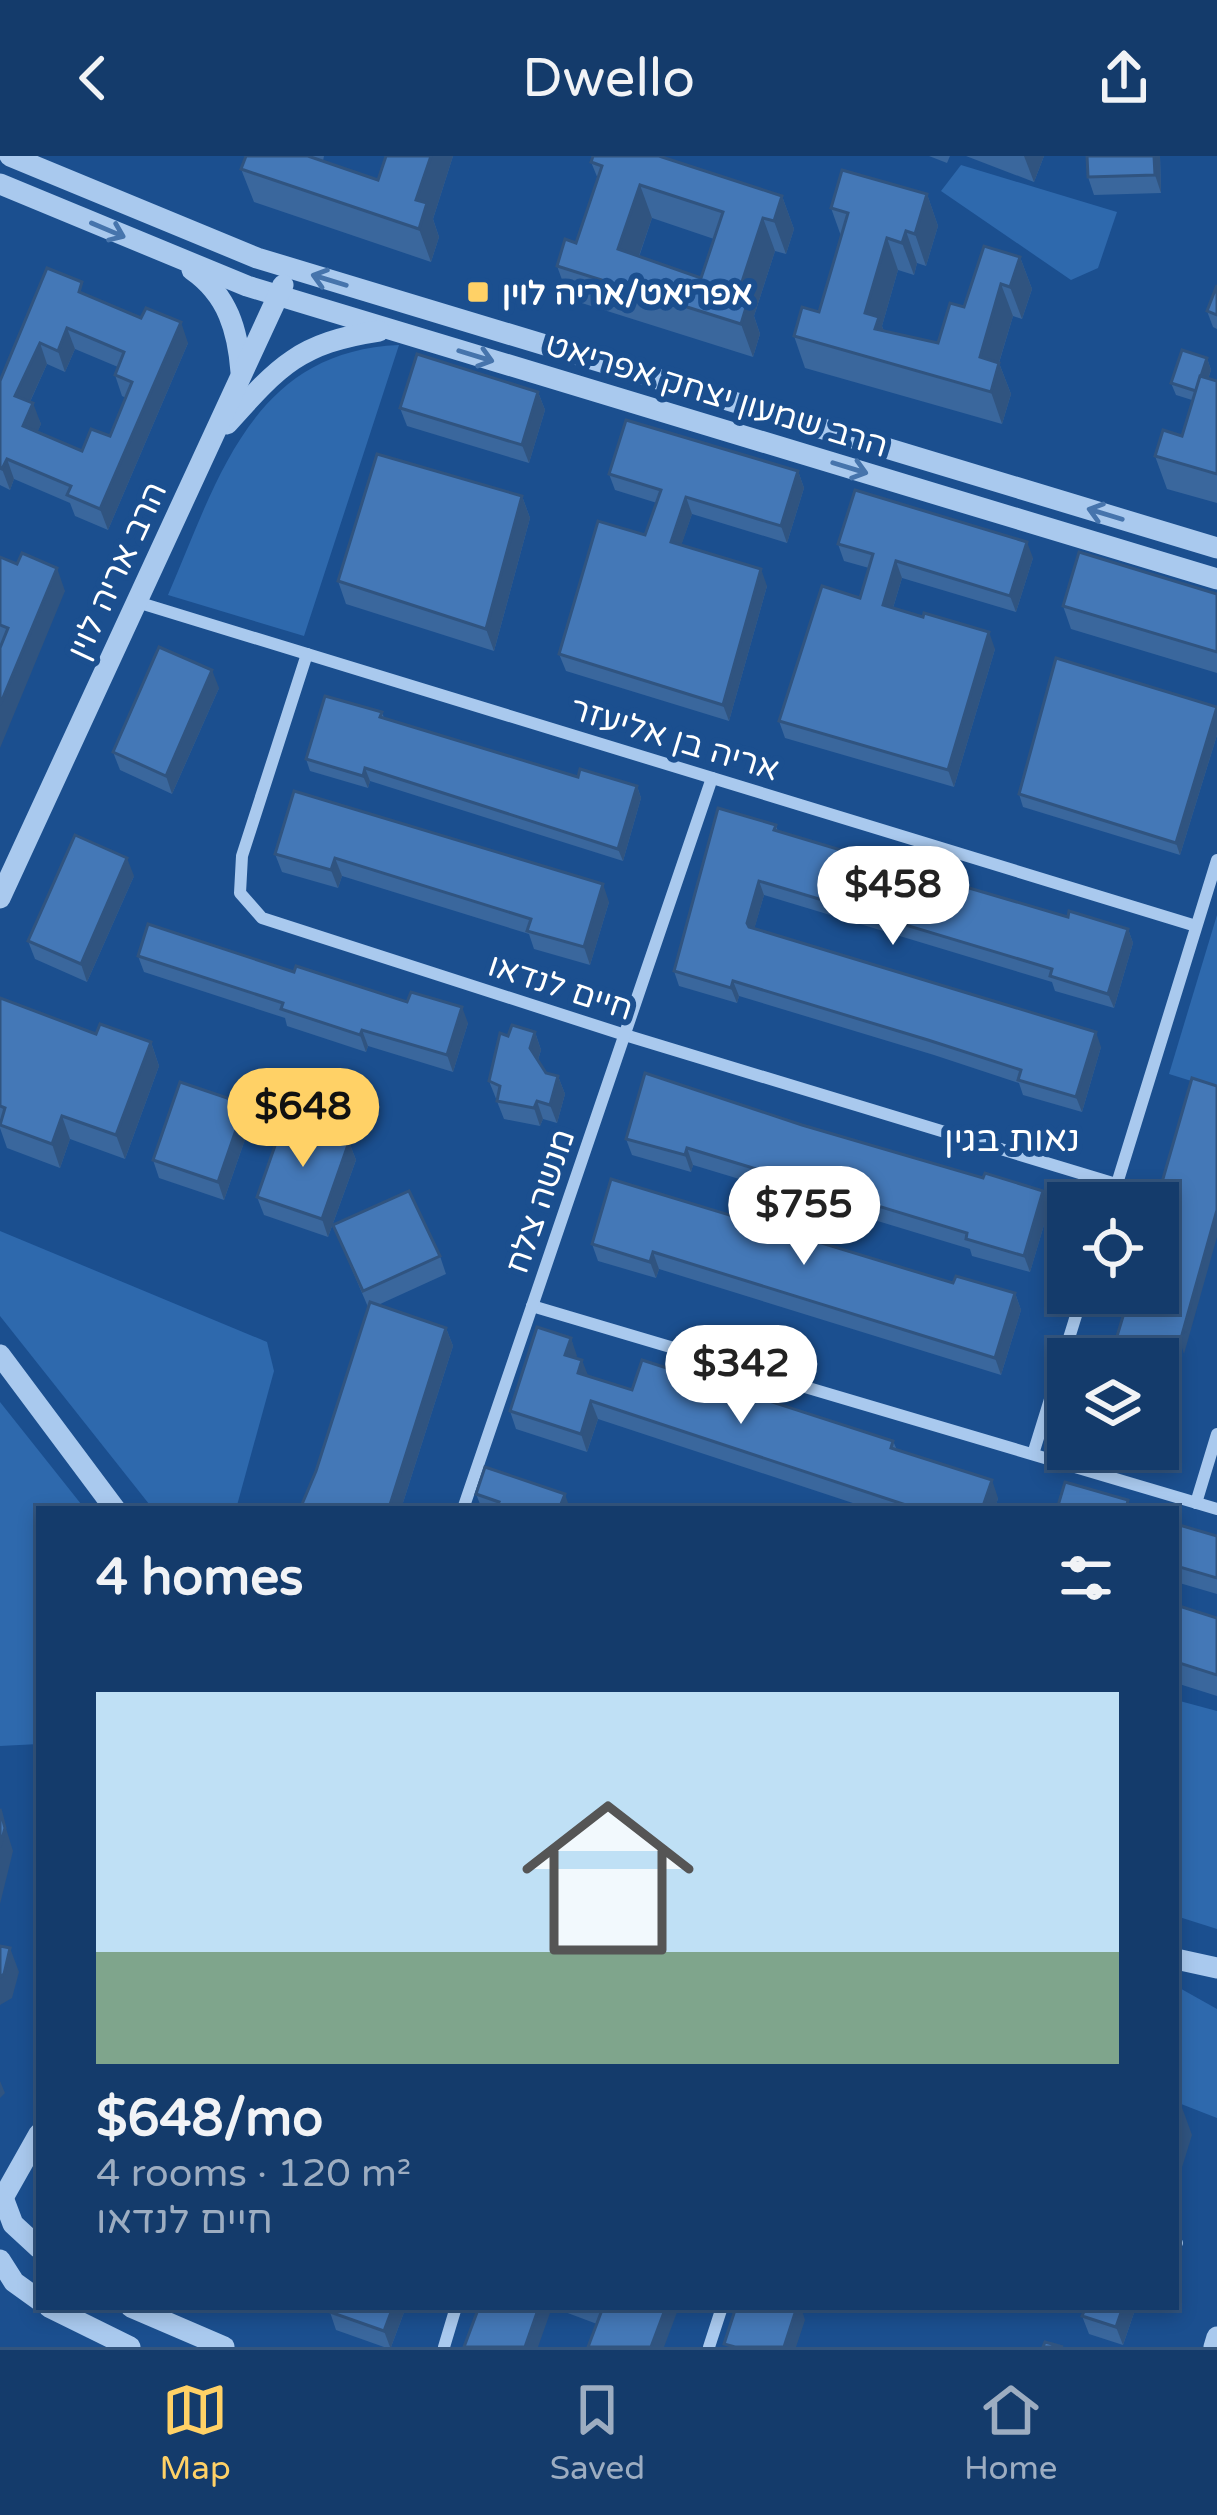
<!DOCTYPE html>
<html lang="en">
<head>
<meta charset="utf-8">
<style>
	:root { --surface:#143b6b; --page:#214673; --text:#f1f3f6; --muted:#9dadc1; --line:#33557e; --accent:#ffd166 }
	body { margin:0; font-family:"Varela Round",Heebo,sans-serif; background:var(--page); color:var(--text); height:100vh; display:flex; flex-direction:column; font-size:45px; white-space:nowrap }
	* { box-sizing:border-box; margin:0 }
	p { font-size:39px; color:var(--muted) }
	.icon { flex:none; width:66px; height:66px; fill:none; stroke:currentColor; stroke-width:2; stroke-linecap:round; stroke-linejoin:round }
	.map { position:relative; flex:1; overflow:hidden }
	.side { position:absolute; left:36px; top:1350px; width:1143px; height:804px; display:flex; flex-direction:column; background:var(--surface); border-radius:0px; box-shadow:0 6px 18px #0003,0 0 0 3px var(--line) }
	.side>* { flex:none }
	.fabs { position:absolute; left:1047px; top:1026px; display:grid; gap:24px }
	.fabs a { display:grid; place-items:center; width:132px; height:132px; border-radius:0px; background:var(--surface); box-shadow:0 6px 18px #0003,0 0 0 3px var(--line); font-size:60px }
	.price { position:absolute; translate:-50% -102px; padding:0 27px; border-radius:42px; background:#fff; color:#222; font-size:39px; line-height:78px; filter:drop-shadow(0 3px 6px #0008) }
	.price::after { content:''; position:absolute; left:50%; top:72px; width:36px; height:27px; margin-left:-18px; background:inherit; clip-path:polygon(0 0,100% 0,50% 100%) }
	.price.selected { background:var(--accent); color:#111 }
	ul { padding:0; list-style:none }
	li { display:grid; align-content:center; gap:24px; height:636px; padding:0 60px }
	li+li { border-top:3px solid var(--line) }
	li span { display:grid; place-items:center; height:372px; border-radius:0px; color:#555 }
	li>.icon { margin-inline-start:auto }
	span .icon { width:216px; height:216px; fill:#fffc; stroke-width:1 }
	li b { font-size:51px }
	h2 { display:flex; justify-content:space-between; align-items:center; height:144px; padding:0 60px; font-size:51px }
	header { display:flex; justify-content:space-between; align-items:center; height:156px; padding:0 60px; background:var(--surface); font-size:54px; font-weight:600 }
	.tabs { display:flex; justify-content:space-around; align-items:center; height:168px; border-top:3px solid var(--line); background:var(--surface); font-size:33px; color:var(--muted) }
	.tabs a { display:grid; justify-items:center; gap:6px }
	.tabs .selected { color:var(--accent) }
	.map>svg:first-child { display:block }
</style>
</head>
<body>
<header><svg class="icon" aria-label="back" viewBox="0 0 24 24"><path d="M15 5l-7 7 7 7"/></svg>Dwello<svg class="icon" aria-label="share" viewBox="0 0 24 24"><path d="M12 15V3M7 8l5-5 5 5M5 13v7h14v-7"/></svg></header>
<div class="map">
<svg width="1217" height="2191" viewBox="0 0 1217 2191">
	<rect width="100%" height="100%" fill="#1b4f8f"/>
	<g fill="#2e69ad">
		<polygon points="961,9 1117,56 1098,112 1071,124 941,35"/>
		<path d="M399 189 304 480 168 439C217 326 251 195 399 189Z"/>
		<polygon points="1217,759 1217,933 1169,918"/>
		<polygon points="0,1075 267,1186 274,1215 236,1353 153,1353 0,1160"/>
		<polygon points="0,1246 85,1353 39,1353 39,1588 0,1590"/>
		<polygon points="1176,1544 1217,1555 1217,1773 1176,1760"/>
		<polygon points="1176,1830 1217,1853 1217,1962 1176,1946"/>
	</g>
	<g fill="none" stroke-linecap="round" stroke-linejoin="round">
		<g stroke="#a9c9ee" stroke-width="12">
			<polyline points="137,446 1196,770"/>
			<polyline points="307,498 242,700 240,737 262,762 625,879 1116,1028"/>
			<polyline points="1111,1047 1217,704"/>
			<polyline points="532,1150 1217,1353"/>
			<polyline points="1033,1298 1083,1137"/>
			<polyline points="1196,1347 1217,1278"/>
			<polyline points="463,1353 712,622"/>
			<polyline points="1176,2087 1177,2087"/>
			<polyline points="444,2191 456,2151"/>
			<polyline points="709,2191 722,2151"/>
		</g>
		<g stroke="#a9c9ee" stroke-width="21">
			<polyline points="10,0 257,102 1217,392"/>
			<polyline points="0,28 247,130 1217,423"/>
			<path d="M192 114C228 139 238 175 241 216"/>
			<path d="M227 268C279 210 299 187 379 175"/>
			<polyline points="0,742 283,129"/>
			<polyline points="0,1199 115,1353"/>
			<polyline points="1176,1803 1217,1812"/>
			<polyline points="2,2039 13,2068 39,2092"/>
			<polyline points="0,2047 39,1978"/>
			<polyline points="0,2104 14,2126 39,2144"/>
			<polyline points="49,2151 130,2191"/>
			<polyline points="131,2151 224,2191"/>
			<polyline points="1214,2191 1217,2181"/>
		</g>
	</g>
	<g fill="#3a679d" fill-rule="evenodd">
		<polygon points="246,0 324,0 323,5 378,24 386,0 453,0 433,63 439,81 431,106 254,46 241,13"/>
		<polygon points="929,0 950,0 947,7"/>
		<polygon points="966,0 1044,0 1034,26"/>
		<polygon points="1087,0 1160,0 1161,37 1094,39 1088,21"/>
		<path d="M591 6 782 40 794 73 786 98 775 95 754 160 760 178 753 201 569 143 557 110 576 87 598 23ZM652 62 714 83 701 122 639 101Z"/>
		<polygon points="927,38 938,70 926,110 917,107 914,119 898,114 882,170 884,175 938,187 964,151 1020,101 1032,133 1022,163 1013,160 999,207 1011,238 1002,268 805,212 794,180 819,156 841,80 831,52"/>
		<polygon points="1217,129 1217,173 1213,171 1207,155"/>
		<path d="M87 139 188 187 108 374 75 360 70 347 14 323 10 334 0 329V225ZM75 193 118 211 115 219 122 240 126 242 110 280 82 295 37 276 41 268 30 246 47 208 65 216Z"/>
		<polygon points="1207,202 1211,214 1208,223 1217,225 1217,347 1167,333 1155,300 1182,280 1192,244 1176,239 1171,227"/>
		<polygon points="538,236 545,254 529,307 407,270 400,252"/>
		<polygon points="798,315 804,332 787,387 692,358 681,389 767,430 729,565 566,515 559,498 645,379 657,347 615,334 609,318"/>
		<polygon points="522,340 530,362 494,495 346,448 338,425"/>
		<polygon points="838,388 1033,402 1016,456 902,422 893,452 995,493 954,631 785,582 779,565 860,442 869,412 844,405"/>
		<polygon points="0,401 65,435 1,489 0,488"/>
		<polygon points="1217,438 1217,517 1071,473 1063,450"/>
		<polygon points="219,532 172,638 120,614 113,596"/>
		<polygon points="1217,551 1217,579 1180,699 1023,651 1019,638"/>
		<polygon points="382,556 384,562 578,621 637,630 641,642 623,705 370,625 368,632 310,615 306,603"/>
		<polygon points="294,635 609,746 590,809 534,793 529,778 342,720 338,732 282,716 275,698"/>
		<polygon points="776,669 778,676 1068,761 1128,773 1133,787 1114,852 1055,835 1052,826 764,739 754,773 1101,891 1082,956 1023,939 1019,927 934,899 739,840 737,847 679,830 674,815"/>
		<polygon points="134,720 87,826 35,803 28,785"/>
		<polygon points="138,800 294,816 468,867 453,916 368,890 366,896 287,870 285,862 144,816"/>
		<polygon points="0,842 96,878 151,886 159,910 125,1003 70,983 60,1012 7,992 0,972"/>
		<polygon points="535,876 541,894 538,904 546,917 558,920 565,938 557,967 543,963 540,970 504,963 489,925 508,880"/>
		<polygon points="251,966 224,1044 159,1022 153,1004"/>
		<polygon points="626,983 1049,1052 1030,1116 972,1100 970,1093 693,1009 691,1016 632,999"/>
		<polygon points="349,986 356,1004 328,1081 264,1059 257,1041"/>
		<polygon points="333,1069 440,1100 446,1118 378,1149 446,1172 453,1190 401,1353 300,1353 316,1315 368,1151"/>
		<polygon points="592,1088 953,1127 1015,1137 1021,1154 1001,1219 659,1113 656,1122 598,1105"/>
		<polygon points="571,1182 576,1202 588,1220 632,1234 893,1285 897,1294 998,1342 995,1353 871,1353 598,1263 587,1296 516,1273 510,1255"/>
		<polygon points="476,1338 570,1353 482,1353"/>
		<polygon points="1176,1368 1217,1380 1217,1438 1176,1426"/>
		<polygon points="1176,1449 1217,1462 1217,1540 1176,1527"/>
		<polygon points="406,2151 391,2191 384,2191 336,2174 330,2156"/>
		<polygon points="479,2151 679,2151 597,2168 565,2156 551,2154"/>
		<polygon points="1072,2151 1136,2151 1123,2189 1089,2178 1082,2160 1084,2155"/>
	</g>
	<g fill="#305480">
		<polygon points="431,0 453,0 433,63 439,81 431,106 419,73 416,44"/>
		<polygon points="1024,0 1044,0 1034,26"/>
		<polygon points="1154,0 1160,0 1161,37 1155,19"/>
		<polygon points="640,29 652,62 630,126 618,93"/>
		<polygon points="927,38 938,70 926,110 915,78"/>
		<polygon points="782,40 794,73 786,98 774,65"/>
		<polygon points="763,62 775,95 754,160 760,178 753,201 741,168 737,141"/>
		<polygon points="906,75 917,107 914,119 902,87"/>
		<polygon points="887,82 898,114 882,170 890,193 865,157"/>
		<polygon points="1020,101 1032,133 1022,163 1010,131"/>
		<polygon points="1001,128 1013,160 991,233 980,201"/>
		<polygon points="181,166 188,187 108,374 100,353"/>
		<polygon points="67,172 75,193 65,216 58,195"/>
		<polygon points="40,187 47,208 23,261 15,240"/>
		<polygon points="1207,202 1211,214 1200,247 1196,235"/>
		<polygon points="999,207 1011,238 1002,268 991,236"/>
		<polygon points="538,236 545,254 529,307 522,289"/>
		<polygon points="33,247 41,268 31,291 23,270"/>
		<polygon points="7,303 14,323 10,334 2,313"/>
		<polygon points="798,315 804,332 787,387 781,370"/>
		<polygon points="522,340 530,362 494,495 486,473"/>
		<polygon points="686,341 692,358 677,402 671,386"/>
		<polygon points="1027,386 1033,402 1016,456 1010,440"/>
		<polygon points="896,405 902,422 889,465 883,449"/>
		<polygon points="57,412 65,435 0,592 0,549"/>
		<polygon points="761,413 767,430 729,565 723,549"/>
		<polygon points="989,476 995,493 954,631 948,614"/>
		<polygon points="212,514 219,532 172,638 166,620"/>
		<polygon points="1217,552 1217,579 1180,699 1176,687"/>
		<polygon points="365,612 370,625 368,632 363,620"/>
		<polygon points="637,630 641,642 623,705 618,693"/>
		<polygon points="127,702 134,720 87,826 81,808"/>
		<polygon points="335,702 342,720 338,732 331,714"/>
		<polygon points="759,725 764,739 752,781 747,767"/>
		<polygon points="603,728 609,746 590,809 584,791"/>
		<polygon points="1128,773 1133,787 1114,852 1108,838"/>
		<polygon points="733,825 739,840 737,847 731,832"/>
		<polygon points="462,851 468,867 453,916 447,899"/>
		<polygon points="362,874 368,890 366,896 360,879"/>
		<polygon points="535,876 541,894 536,910 530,892"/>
		<polygon points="1096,876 1101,891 1082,956 1076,941"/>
		<polygon points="151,886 159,910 125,1003 116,979"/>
		<polygon points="558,920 565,938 557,967 550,949"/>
		<polygon points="537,945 543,963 540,970 534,952"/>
		<polygon points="245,948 251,966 224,1044 218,1026"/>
		<polygon points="62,960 70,983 60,1012 52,988"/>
		<polygon points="349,986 356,1004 328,1081 322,1063"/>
		<polygon points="687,992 693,1009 691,1016 685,999"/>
		<polygon points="1043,1035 1049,1052 1030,1116 1024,1100"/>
		<polygon points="1217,1054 1217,1081 1184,1198 1180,1186"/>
		<polygon points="653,1096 659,1113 656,1122 650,1106"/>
		<polygon points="1015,1137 1021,1154 1001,1219 995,1202"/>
		<polygon points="446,1172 453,1190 401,1353 389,1353"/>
		<polygon points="571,1182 577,1200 571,1217 565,1199"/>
		<polygon points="1177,1185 1181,1197 1158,1271 1158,1245"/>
		<polygon points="582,1204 589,1222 578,1217"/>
		<polygon points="591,1245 598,1263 587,1296 581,1278"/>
		<polygon points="992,1324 998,1342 995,1353 982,1353"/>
		<polygon points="565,1338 570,1353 559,1353"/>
		<polygon points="0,1653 13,1695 0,1748"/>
		<polygon points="10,1792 19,1816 12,1842 0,1849 0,1821"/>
		<polygon points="0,1925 5,1937 0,1942"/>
		<polygon points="1180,1946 1192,1979 1176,2031 1176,1958"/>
		<polygon points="393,2151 406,2151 391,2191 390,2191 384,2175"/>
		<polygon points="539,2151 550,2151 551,2154 538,2191 525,2191"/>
		<polygon points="666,2151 679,2151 664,2191 651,2191"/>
		<polygon points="797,2151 801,2151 805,2164 796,2191 784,2191"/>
		<polygon points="1123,2151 1136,2151 1123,2189 1116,2171"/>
	</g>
	<g fill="#4478b7" stroke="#305480" stroke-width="3" fill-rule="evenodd">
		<polygon points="246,0 308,0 378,24 386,0 431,0 416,44 427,47 419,73 241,13"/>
		<path d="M593 0H659L782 40 774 65 763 62 737 141 748 145 741 168 557 110 565 83 576 87 602 10 591 6ZM640 29 723 56 701 122 618 93Z"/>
		<polygon points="1087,0 1154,0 1155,19 1088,21"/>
		<polygon points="842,14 927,38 915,78 906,75 902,87 887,82 865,157 879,161 875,173 938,187 950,147 964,151 984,90 1020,101 1010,131 1001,128 980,201 999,207 991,236 794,180 802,151 819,156 848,57 831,52"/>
		<path d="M47 112 82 126 79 136 141 162 146 152 181 166 100 353 67 339 71 330 7 303 2 313 0 312V225ZM67 172 124 196 115 219 132 226 110 280 91 273 82 295 23 270 33 247 15 240 40 187 58 195Z"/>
		<polygon points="1217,129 1217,159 1207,155"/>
		<polygon points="1182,194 1207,202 1196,235 1171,227"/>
		<polygon points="417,198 538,236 522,289 400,252"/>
		<polygon points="1200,220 1217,225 1217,318 1155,300 1163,274 1182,280"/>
		<polygon points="626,264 798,315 781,370 686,341 671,386 761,413 723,549 559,498 598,365 645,379 661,334 609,318"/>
		<polygon points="377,298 522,340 486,473 338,425"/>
		<polygon points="855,334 1027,386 1010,440 896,405 883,449 923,461 924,457 989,476 948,614 779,565 822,430 860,442 873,398 838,388"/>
		<polygon points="1079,396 1217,438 1217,496 1063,450"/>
		<polygon points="22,397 57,412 0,549 0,492 8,472 0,469 0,401 17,408"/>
		<polygon points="159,491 212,514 166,620 113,596"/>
		<polygon points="1056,502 1217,551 1176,687 1019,638"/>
		<polygon points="325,540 382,556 380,561 578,621 580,613 637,630 618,693 365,612 363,620 306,603"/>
		<polygon points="294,635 603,728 584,791 527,775 531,763 335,702 331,714 275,698"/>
		<polygon points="718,652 776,669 774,674 884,707 1068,761 1069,755 1128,773 1108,838 1050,820 1052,813 759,725 747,767 749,771 1096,876 1076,941 1018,924 1021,914 928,884 733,825 731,832 674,815"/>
		<polygon points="75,679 127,702 81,808 28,785"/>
		<polygon points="148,768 294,816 296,810 407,846 411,836 462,851 447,899 362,874 360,879 281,853 283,847 138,800"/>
		<polygon points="0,842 96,878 100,868 151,886 116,979 62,960 52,988 0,969 5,952 0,950"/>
		<polygon points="512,869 535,876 530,892 546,917 558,920 550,949 537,945 534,952 497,945 500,930 489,925 500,877 508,880"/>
		<polygon points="645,917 802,969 983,1022 985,1017 1043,1035 1024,1100 966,1083 967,1077 687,992 685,999 626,983"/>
		<polygon points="1192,922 1217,930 1217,1054 1180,1186 1177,1185 1158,1245 1158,1203 1095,1203 1098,1193 1112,1197 1130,1137 1158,1137 1158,1047 1156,1047"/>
		<polygon points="180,926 245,948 218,1026 153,1004"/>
		<polygon points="284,964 349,986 322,1063 257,1041"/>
		<polygon points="611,1023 953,1127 956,1120 1015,1137 995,1202 653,1096 650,1106 592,1088"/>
		<polygon points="409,1035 440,1100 363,1135 333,1069"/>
		<polygon points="370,1146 446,1172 389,1352 300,1353 316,1315"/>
		<polygon points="537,1171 571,1182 565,1199 582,1204 578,1217 632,1234 642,1204 893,1285 891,1292 992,1324 982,1353 908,1353 909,1350 591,1245 581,1278 510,1255"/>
		<polygon points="485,1311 565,1338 559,1353 496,1353 499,1346 476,1338"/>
		<polygon points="1065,1326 1128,1344 1126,1353 1057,1353"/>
		<polygon points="1176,1368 1217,1380 1217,1422 1176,1410"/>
		<polygon points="1176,1449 1217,1462 1217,1519 1176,1506"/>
		<polygon points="0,1653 5,1672 0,1691"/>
		<polygon points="0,1790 10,1792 4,1818 0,1821"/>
		<polygon points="331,2151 393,2151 384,2175 330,2156"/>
		<polygon points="479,2151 539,2151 525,2191 464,2191"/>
		<polygon points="594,2151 666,2151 651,2191 588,2191 602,2154"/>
		<polygon points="736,2151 797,2151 784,2191 735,2191 724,2188"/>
		<polygon points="1086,2151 1123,2151 1116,2171 1082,2160"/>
		<polygon points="1045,2186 1063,2191 1043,2191"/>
	</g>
	<defs><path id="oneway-shaft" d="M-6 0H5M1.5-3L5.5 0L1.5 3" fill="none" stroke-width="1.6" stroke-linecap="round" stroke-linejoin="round" transform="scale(3)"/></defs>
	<g stroke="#4674ac">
		<use href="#oneway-shaft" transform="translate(108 74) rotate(23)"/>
		<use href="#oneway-shaft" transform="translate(329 124) rotate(-163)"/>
		<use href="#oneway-shaft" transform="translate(476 200) rotate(17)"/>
		<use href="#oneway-shaft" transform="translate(850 312) rotate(17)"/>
		<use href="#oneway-shaft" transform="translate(1105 358) rotate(-163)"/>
	</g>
	<rect fill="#ffd166" stroke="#1b4f8f" stroke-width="4.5" x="466" y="124" width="24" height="24" rx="6"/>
	<g text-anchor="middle" stroke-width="12" stroke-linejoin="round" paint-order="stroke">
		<g font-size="33" font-weight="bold" fill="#fff" stroke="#1b4f8f" text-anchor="start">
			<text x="502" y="148">אפריאט/אריה לוין</text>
		</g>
		<g font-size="33" fill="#fff" stroke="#1b4f8f">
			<text transform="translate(717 238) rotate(17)" y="12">הרב שמעון יצחק אפריאט</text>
			<text transform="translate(116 414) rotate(-65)" y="12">הרב אריה לוין</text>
			<text transform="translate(675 582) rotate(17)" y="12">אריה בן אליעזר</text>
			<text transform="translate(561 830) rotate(18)" y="12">חיים לנדאו</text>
			<text transform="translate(539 1045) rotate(-71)" y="12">מנשה צלח</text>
		</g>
		<g font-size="36" fill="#fff" stroke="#1b4f8f">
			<text x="1012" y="995">נאות בגין</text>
		</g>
	</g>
</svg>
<div class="fabs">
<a><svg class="icon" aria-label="locate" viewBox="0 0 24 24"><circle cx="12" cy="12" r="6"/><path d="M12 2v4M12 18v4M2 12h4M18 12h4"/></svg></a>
<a><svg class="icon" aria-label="layers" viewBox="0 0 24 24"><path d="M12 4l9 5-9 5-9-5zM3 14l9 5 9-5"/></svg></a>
</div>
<b class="price" style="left:893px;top:792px">$458</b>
<b class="price selected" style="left:303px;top:1014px">$648</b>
<b class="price" style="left:804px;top:1112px">$755</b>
<b class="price" style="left:741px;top:1271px">$342</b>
<section class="side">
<h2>4 homes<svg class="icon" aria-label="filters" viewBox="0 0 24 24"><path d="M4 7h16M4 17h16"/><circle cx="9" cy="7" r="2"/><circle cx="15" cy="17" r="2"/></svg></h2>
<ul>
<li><span style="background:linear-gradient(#bfe0f5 70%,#7fa58c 0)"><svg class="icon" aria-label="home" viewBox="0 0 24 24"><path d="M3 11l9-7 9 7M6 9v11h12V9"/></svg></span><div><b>$648/mo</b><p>4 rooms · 120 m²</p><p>חיים לנדאו</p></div></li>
</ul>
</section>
</div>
<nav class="tabs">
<a class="selected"><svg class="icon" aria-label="map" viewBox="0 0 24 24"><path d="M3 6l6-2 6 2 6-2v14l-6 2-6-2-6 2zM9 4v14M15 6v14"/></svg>Map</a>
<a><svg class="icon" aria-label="saved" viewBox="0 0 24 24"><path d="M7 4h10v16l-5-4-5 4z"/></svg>Saved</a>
<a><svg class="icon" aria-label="home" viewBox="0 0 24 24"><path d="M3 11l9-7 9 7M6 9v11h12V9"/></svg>Home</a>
</nav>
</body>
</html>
